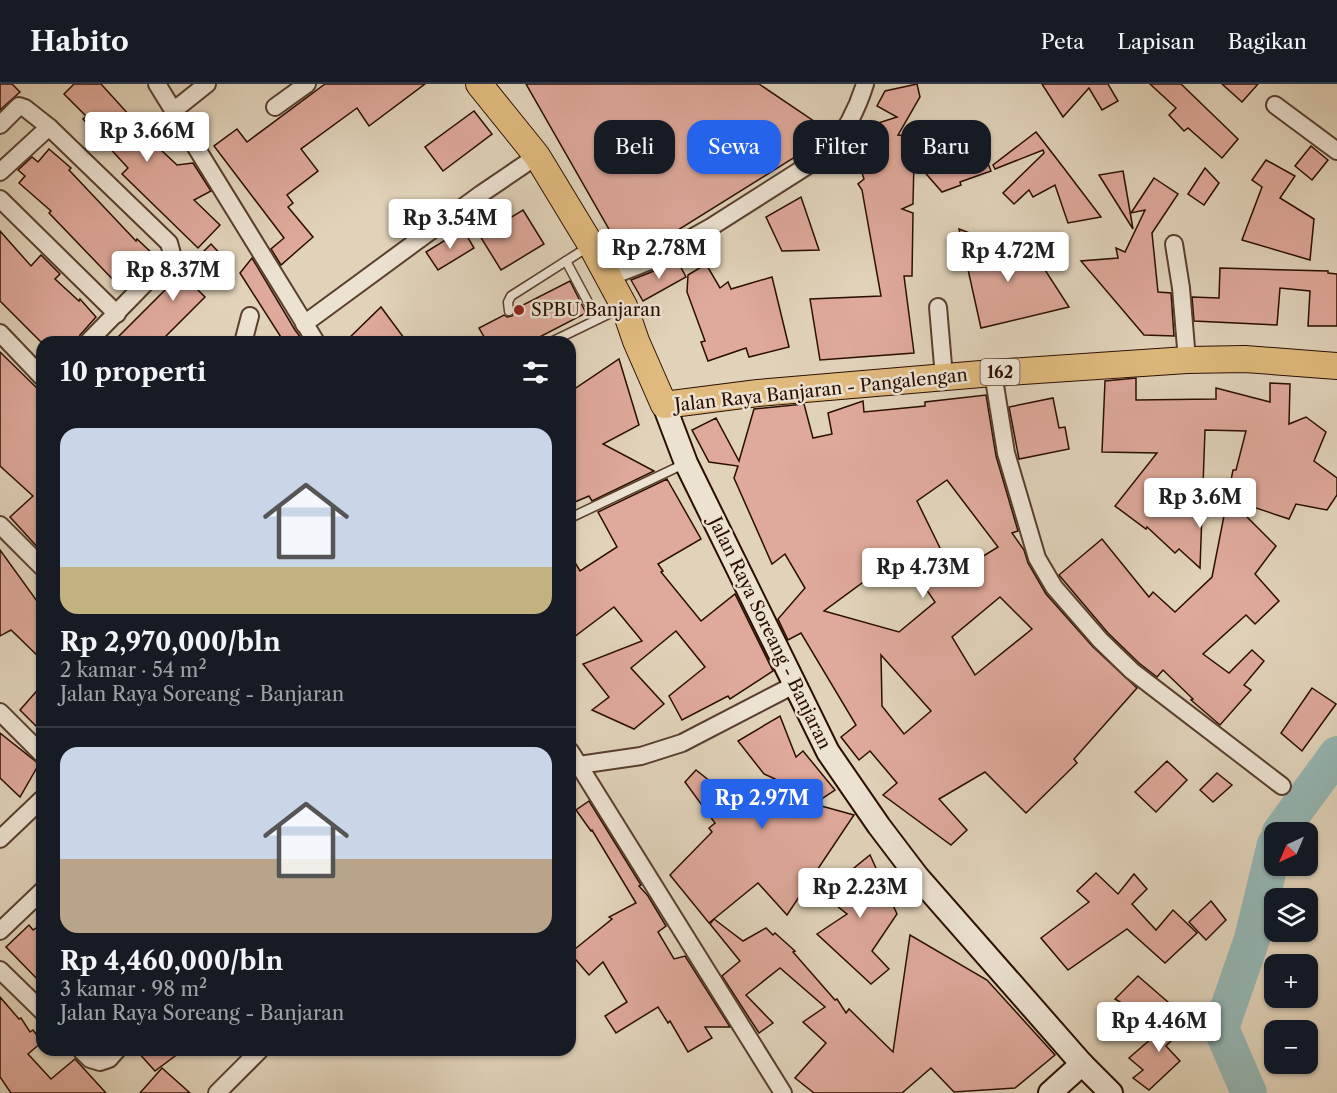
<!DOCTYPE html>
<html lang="id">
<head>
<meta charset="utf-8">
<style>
	:root { --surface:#171b24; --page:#20242c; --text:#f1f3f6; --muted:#9ea1a6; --line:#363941; --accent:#2563eb }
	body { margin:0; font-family:"Libre Caslon Text",serif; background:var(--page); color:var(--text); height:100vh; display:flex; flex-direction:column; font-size:22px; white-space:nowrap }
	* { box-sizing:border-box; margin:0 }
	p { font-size:20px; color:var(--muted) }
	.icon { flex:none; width:33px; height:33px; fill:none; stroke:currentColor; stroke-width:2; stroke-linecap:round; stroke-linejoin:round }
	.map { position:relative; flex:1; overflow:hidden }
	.drawer { position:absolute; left:36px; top:252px; width:540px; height:720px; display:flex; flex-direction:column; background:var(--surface); border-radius:18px; box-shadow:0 2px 4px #0004 }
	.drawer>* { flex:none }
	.banner { position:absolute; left:594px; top:36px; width:570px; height:54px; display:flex; gap:12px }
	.needle { width:39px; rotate:224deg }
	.buttons { position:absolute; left:1264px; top:738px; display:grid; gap:12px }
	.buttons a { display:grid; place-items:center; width:54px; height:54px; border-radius:12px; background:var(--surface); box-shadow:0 2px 4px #0004; font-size:30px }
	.price { position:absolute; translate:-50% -51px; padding:0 14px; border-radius:6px; background:#fff; color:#222; font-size:20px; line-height:39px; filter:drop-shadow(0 2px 3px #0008) }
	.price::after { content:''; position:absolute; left:50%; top:36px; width:18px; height:14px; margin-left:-9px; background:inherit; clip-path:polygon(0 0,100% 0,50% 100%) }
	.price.current { background:var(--accent); color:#fff }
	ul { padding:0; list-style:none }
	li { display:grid; align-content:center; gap:12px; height:318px; padding:0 24px }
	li+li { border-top:2px solid var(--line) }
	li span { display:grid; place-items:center; height:186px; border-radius:18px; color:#555 }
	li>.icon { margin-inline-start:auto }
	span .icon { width:108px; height:108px; fill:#fffc; stroke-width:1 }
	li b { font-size:26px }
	h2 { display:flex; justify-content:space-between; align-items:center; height:72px; padding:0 24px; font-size:26px }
	.pill { padding:0 21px; border-radius:18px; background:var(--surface); box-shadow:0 2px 4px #0004; font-size:21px; line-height:54px }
	.pill.current { background:var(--accent); color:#fff }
	header { display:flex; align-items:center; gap:36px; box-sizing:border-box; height:84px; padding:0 30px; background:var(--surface); border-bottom:2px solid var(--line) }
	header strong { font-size:28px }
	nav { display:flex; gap:33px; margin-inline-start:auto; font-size:21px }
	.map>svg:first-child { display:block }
</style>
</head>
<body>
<header>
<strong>Habito</strong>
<nav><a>Peta</a><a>Lapisan</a><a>Bagikan</a></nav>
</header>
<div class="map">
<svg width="1337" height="1009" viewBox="0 0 1337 1009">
	<rect width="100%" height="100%" fill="#e1d3ba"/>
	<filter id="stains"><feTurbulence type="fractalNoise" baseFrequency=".00333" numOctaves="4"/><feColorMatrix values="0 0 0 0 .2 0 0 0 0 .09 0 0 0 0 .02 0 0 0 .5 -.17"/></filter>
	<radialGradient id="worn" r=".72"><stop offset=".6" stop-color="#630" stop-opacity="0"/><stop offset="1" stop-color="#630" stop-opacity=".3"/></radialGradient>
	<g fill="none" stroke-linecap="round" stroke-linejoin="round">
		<g stroke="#95b7b4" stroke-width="36">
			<polyline points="1280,748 1337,670"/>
			<polyline points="1249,1009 1221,944 1252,855 1275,760"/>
		</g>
	</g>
	<g fill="#dfa99b" stroke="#2a0e00" stroke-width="1.5" fill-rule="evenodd">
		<polygon points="0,0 12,0 20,8 0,26"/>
		<polygon points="74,0 101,0 131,33 128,35 177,81 193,79 211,107 194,116 220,141 198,164 122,90 128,84 83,35 86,32 64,10"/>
		<polygon points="325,0 425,0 369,42 357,24 301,65 318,87 287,111 293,119 288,123 313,153 281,181 271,165 284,154 214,62 237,45 247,58"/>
		<polygon points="526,0 759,0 830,48 827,53 665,154 666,156 646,167 626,175"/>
		<polygon points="917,0 920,13 898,51 933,54 940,63 976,49 991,87 960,98 961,101 942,108 914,76 913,120 902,125 913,129 912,192 904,192 914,269 820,276 810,215 881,212 862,106 858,100 864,95 851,56 856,46 897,33 877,22 885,7"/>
		<polygon points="1042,0 1108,0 1118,17 1102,26 1089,4 1063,33"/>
		<polygon points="1150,0 1181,0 1238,55 1222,74 1188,44 1184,47 1169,31 1176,24"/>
		<polygon points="1222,0 1258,0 1242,18"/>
		<polygon points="474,27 492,50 443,87 425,63"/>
		<polygon points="1036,48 1063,83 1101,133 1068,139 1055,101 1033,113 1029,106 1014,120 1003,109 1044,69 1043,66 995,85 993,81"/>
		<polygon points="1311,62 1328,76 1312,96 1295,82"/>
		<polygon points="49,65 71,84 69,86 136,157 137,155 153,170 121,204 49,129 51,127 19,99 25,92 18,86 32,73 38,78"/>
		<polygon points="1266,76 1295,92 1280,114 1314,135 1310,176 1242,156 1262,103 1252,96"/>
		<polygon points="1205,84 1219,99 1204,121 1188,110"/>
		<polygon points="1123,87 1133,145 1099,91"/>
		<polygon points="1154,94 1178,110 1152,149 1158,208 1171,209 1174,252 1144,251 1081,177 1118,174 1116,164 1125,168 1145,126 1131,129"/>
		<polygon points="801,113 819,166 782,167 766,133"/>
		<polygon points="523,126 544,160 501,186 480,152"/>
		<polygon points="463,145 474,164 438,186 426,168"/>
		<polygon points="959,145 1038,175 1069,223 981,244"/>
		<polygon points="0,147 31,182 41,171 60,190 55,195 79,217 80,215 96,233 80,251 78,258 41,258 0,217"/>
		<polygon points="211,160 225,175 194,202 205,213 160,258 113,258"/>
		<polygon points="252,174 295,246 304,258 284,258 240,189"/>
		<polygon points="676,174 686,193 643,217 631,196 654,187"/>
		<polygon points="706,180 720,204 728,198 731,205 772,193 789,263 749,273 746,264 708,277 701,258 705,257 687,208 688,191"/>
		<polygon points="1220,184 1328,187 1328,189 1337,190 1337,242 1308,242 1310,207 1280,204 1277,241 1194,237 1192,213 1219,214"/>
		<polygon points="570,197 586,229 530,258 487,258 479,244 504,231 507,233 512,232 515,225"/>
		<polygon points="381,223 407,258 345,258"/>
		<polygon points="0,268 42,309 42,468 10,433 33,412 0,382"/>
		<polygon points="619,275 639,341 603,360 654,387 592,417 589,412 570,420 570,308"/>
		<polygon points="1136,294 1136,316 1216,315 1216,304 1270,318 1270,299 1290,300 1289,340 1306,333 1326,348 1314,377 1337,394 1337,411 1327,426 1296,420 1289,435 1229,415 1276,462 1255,490 1279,517 1255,540 1246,531 1203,570 1229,589 1252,566 1264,577 1244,601 1251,606 1220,641 1191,616 1193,615 1163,586 1157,593 1139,579 1108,549 1059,491 1102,455 1149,513 1153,508 1175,528 1212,493 1233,386 1236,386 1246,347 1205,346 1200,484 1179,465 1175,469 1147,443 1146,445 1115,422 1157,369 1102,368 1105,297"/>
		<path d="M986 311 996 372 1018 447 1012 449 1024 466 1028 479 1046 510 1093 563 1137 604 1074 675 1077 679 1026 729 985 688 939 715 967 746 951 761 883 711 897 699 870 667 859 676 841 653 856 641 801 549 788 556 778 535 805 504 785 470 772 480 734 394 738 382 709 378 692 346 716 334 739 377 754 325 804 320 813 354 832 350 828 329 863 317 864 328 925 322V318ZM947 396 998 463 961 486 948 467 943 470 917 417ZM900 467 935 518 899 548 824 527 866 496 864 493ZM1000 513 1032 545 975 591 952 553ZM881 571 931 627 904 650 882 622Z"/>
		<polygon points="1053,314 1059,344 1065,343 1069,365 1019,375 1009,323"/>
		<polygon points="667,395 701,455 658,480 663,487 661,488 701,537 735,510 773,587 730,615 728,612 682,636 669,612 705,583 676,547 631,584 664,620 634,645 592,626 609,613 583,580 642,557 614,523 570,556 570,470 580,487 617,463 598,428"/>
		<polygon points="0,466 42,524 42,576 11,546 0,552"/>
		<polygon points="42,601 42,648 20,626"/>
		<polygon points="1312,604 1336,620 1302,667 1281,649"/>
		<polygon points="780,632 796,673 803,667 835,706 814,720 854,731 787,831 758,799 709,839 670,791 712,748 709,744 715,739 685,698 696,686 740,721 775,695 764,690 738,657"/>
		<polygon points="0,649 39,680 20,713 0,694"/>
		<polygon points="1167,677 1187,696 1156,728 1135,708"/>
		<polygon points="1217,689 1232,701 1213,718 1200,706"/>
		<polygon points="589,717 641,801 639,802 648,812 666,842 658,848 674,875 685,872 730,943 705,943 712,954 688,968 670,937 668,939 658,923 616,949 605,932 627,918 603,878 589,891 570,869 612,835 609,833 636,819 592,746 591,747 576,726"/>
		<polygon points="870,771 897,830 872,867 889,885 871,900 817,850 847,830 822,810"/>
		<polygon points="1096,789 1118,810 1134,790 1147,805 1132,820 1156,846 1173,826 1197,849 1165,879 1127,845 1068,886 1041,854 1089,818 1077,807"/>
		<polygon points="1211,817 1226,836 1206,856 1189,838"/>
		<polygon points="714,835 743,857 766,844 773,851 775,849 795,867 793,868 835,916 837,915 846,929 849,925 893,968 910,851 987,896 1055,971 1015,1004 954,1008 931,984 902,1009 814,1009 795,994 826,959 803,938 825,923 780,884 746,911 773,939 759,949 722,892 740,877 710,840"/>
		<polygon points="42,840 42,900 6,863 29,841 33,846"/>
		<polygon points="1138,892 1176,925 1159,942 1115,915"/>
		<polygon points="0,913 19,935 21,934 30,948 33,946 42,958 28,970 51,995 75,975 106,1009 11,1009 0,993"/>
		<polygon points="1183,927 1192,936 1166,962 1180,977 1149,1006 1133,994 1143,986 1129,974"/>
		<polygon points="136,966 183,966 155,987"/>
		<polygon points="162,984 190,1009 140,1009"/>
	</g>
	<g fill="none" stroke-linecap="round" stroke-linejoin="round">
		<defs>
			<g id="lane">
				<polyline points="566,177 597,235"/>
				<polyline points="509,227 508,218 511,212 588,163"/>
				<polyline points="551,258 621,224"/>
				<polyline points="570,434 684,380"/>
			</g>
			<g id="street">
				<polyline points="157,0 316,258"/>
				<polyline points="1275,21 1337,67"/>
				<polyline points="275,23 307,0"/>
				<polyline points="173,27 207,0"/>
				<polyline points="0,41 19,22 25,24 49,43 169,159 172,170 170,174 88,258"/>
				<polyline points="0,88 49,43"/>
				<polyline points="0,115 117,230"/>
				<polyline points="1174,160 1181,204 1187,276"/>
				<path d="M609 193 650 177 711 143 829 68C846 47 857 26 865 0"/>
				<polyline points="938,223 944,293"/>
				<polyline points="304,240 481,110 537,72"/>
				<polyline points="0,249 42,293"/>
				<polyline points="246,258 244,255 250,232"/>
				<polyline points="993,289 1006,369 1037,474 1054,503 1100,556 1132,587 1282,702"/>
				<polyline points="0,441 42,483"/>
				<polyline points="0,628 42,670"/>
				<polyline points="570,667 783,1009"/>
				<polyline points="570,686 579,681 641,672 682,659 794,601"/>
				<polyline points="0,755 42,715"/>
				<polyline points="0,847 42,807"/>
				<polyline points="0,886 42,927"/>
				<polyline points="81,966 90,975 100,978 109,975 117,966"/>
				<polyline points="217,1009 260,966"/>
			</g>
			<g id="secondary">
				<polyline points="664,321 686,379 828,668 879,742 917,792 1082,980 1111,1009"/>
				<polyline points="1050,1009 1082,980"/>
			</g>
			<polyline id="primary" points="479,0 537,72 591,161 624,222 636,257 664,321 758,309 993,289 1187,276 1245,275 1337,282"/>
		</defs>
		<use href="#lane" stroke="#583f2e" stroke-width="11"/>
		<use href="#street" stroke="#583f2e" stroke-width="20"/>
		<use href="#secondary" stroke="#2a0e00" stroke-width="26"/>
		<use href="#primary" stroke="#2a0e00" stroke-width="28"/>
		<use href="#lane" stroke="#ece2d2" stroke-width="8"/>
		<use href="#street" stroke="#ece2d2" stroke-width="16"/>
		<use href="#secondary" stroke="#ece2d2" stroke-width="22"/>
		<use href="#primary" stroke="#e0ba7d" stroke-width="26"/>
	</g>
	<circle fill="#8f2418" stroke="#ece2d2" stroke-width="2" cx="519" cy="226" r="6"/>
	<g text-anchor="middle" stroke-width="5" stroke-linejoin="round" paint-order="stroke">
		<rect fill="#ece2d2" stroke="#644e3f" stroke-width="1.5" x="980.5" y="275" width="39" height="26" rx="4.5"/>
		<g font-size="16" font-weight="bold" fill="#2a0e00">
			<text x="1000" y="294">162</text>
		</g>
		<g font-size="18" fill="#2a0e00" stroke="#ece2d2" text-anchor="start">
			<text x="531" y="232">SPBU Banjaran</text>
		</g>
		<g font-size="18" fill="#2a0e00" stroke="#ece2d2">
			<text transform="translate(821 306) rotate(-6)" y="6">Jalan Raya Banjaran - Pangalengan</text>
			<text transform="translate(770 549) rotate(64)" y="6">Jalan Raya Soreang - Banjaran</text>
		</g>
	</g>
	<rect width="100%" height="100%" filter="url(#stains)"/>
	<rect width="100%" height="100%" fill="url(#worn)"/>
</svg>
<div class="buttons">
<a><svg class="needle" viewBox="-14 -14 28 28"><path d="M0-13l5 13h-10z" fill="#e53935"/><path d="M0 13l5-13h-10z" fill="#9ea1a6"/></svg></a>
<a><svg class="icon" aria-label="layers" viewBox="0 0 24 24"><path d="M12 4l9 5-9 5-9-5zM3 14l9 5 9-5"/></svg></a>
<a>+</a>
<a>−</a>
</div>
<b class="price" style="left:147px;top:79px">Rp 3.66M</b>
<b class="price" style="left:450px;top:166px">Rp 3.54M</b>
<b class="price" style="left:659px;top:196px">Rp 2.78M</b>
<b class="price" style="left:1008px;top:199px">Rp 4.72M</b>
<b class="price" style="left:173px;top:218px">Rp 8.37M</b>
<b class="price" style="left:1200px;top:445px">Rp 3.6M</b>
<b class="price" style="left:923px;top:515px">Rp 4.73M</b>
<b class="price current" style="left:762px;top:746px">Rp 2.97M</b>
<b class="price" style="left:860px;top:835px">Rp 2.23M</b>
<b class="price" style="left:1159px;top:969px">Rp 4.46M</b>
<div class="banner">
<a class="pill">Beli</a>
<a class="pill current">Sewa</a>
<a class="pill">Filter</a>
<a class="pill">Baru</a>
</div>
<section class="drawer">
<h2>10 properti<svg class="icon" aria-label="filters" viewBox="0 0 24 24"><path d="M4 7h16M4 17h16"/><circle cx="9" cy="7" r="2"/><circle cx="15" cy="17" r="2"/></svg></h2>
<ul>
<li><span style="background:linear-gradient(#c9d6e8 75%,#c2b280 0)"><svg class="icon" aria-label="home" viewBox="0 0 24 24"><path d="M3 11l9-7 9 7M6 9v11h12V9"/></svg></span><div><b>Rp 2,970,000/bln</b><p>2 kamar · 54 m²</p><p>Jalan Raya Soreang - Banjaran</p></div></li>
<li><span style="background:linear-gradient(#c9d6e8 60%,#b9a48a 0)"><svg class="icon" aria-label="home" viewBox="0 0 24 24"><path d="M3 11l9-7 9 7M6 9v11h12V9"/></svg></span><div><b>Rp 4,460,000/bln</b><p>3 kamar · 98 m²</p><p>Jalan Raya Soreang - Banjaran</p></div></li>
</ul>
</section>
</div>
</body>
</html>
